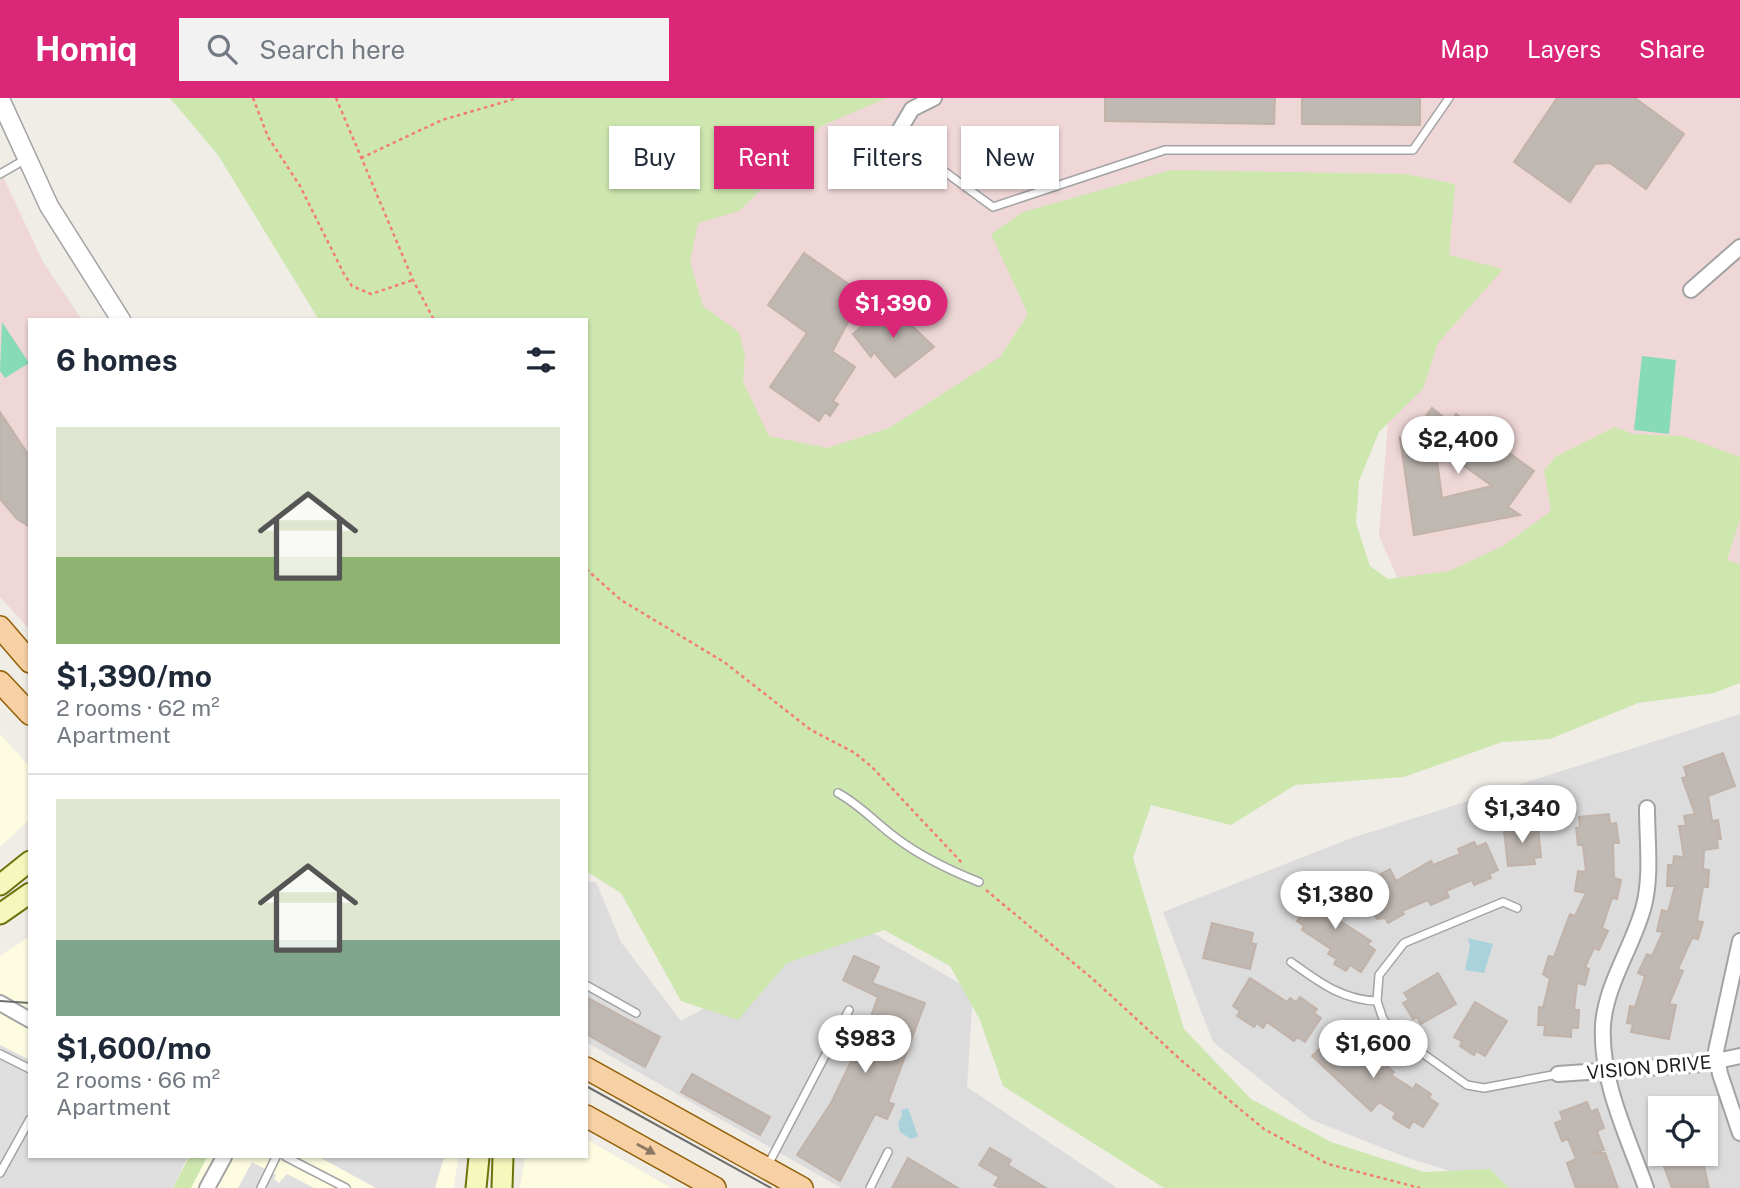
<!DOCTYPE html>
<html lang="en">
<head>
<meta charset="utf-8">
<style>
	:root { --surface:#fff; --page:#f2f2f3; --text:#1f2937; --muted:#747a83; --line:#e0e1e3; --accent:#db2777 }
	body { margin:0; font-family:"Public Sans",sans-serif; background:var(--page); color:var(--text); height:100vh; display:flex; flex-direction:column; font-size:26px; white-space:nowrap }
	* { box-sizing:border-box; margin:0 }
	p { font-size:23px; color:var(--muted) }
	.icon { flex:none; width:38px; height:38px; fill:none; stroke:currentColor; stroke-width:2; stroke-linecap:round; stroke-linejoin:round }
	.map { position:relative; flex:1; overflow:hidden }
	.panel { position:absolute; left:28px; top:220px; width:560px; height:840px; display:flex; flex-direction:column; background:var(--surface); border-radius:0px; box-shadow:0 2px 5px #0004 }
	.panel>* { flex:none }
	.top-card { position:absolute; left:609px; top:28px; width:665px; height:63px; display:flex; gap:14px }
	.fabs { position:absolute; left:1648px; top:998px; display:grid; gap:14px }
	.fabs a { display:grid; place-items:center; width:70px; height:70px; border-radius:0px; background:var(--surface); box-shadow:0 2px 5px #0004; font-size:35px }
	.price { position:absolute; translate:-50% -60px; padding:0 16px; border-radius:24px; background:#fff; color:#222; font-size:23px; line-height:46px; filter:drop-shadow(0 2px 4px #0008) }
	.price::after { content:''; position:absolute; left:50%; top:42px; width:21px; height:16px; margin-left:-10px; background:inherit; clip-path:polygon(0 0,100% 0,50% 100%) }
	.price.active { background:var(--accent); color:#fff }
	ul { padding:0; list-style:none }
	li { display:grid; align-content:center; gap:14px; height:371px; padding:0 28px }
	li+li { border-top:2px solid var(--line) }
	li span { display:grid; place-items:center; height:217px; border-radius:0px; color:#555 }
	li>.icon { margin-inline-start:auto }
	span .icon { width:126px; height:126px; fill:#fffc; stroke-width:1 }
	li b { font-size:30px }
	h2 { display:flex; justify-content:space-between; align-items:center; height:84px; padding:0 28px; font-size:30px }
	.pill { padding:0 24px; border-radius:0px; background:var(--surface); box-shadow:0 2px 5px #0004; font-size:24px; line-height:63px }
	.pill.active { background:var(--accent); color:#fff }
	header { display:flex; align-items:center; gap:42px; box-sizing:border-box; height:98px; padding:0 35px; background:var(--accent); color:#fff }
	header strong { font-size:33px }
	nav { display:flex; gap:38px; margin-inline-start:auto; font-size:24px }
	.search { width:490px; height:63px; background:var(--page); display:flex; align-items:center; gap:18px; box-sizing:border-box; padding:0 24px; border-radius:0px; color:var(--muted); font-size:26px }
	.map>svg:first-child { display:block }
</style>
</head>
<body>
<header>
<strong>Homiq</strong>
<div class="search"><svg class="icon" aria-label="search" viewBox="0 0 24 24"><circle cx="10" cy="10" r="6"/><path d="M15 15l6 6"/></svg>Search here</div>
<nav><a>Map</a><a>Layers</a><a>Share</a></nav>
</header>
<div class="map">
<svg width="1740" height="1090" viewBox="0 0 1740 1090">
	<rect width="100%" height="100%" fill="#f0ece6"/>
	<g fill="#dddcdd" fill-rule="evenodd">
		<path d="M1740 616V1090H1506L1408 1060 1312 1022 1213 944 1163 814 1349 741ZM1661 1010H1706V1055H1661Z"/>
		<polygon points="586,784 596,784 621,844 681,923 811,851 871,834 973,893 967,989 1117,1090 841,1090 586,944"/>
	</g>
	<g fill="#efd7d7">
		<polygon points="841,0 1740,0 1740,503 1551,438 1402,490 1379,438 1391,287 1048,241 989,318 760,383 670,119"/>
		<polygon points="0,72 43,164 82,222 30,222 30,532 0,499"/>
	</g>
	<g fill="#fdfce1">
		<polygon points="0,636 30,669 30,721 0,749"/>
		<polygon points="30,838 30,1059 458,1059 454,1090 0,1090 0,858"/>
		<polygon points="586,1041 671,1090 520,1090 525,1059 586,1059"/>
	</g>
	<g fill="#cde7af">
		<polygon points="170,0 887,0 819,29 797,56 739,113 698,125 690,164 703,208 739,234 745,258 743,284 769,338 827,350 889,330 1000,259 1028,216 991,136 1023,114 1172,72 1406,76 1455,86 1449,157 1503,171 1438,245 1423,291 1379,334 1359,383 1356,425 1370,468 1388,481 1449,473 1503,448 1551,413 1544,373 1555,359 1615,329 1633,336 1683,338 1740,359 1740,421 1727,462 1740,466 1740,585 1714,595 1638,605 1550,641 1502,644 1404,679 1295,687 1231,727 1151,707 1133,760 1184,931 1251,1001 1331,1044 1424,1074 1490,1071 1509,1090 1164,1090 1003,988 980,922 950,868 884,832 787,865 738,922 681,903 621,795 586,773 586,222 319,222 218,57"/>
		<polygon points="189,1059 207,1059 191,1090 173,1090"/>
	</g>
	<g fill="#88dbb8">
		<polygon points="2,224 29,265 5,280 0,273"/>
		<polygon points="1642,258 1676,262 1669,336 1634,332"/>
	</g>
	<g fill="#dfdfdf">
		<polygon points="0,947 30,962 30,1059 188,1059 173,1090 0,1090"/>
		<polygon points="319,1059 444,1059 435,1090 376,1090"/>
		<polygon points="252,1064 276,1077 274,1081 279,1085 287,1076 314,1090 238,1090"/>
	</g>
	<g fill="#a9d2db">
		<polygon points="1468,840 1493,846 1484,875 1465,872 1470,848"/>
		<polygon points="908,1010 918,1038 911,1041 900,1034 898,1026 902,1017 901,1012"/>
	</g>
	<g fill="#c0b8b3" stroke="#c1b3a9" stroke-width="2" fill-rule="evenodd">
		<polygon points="1105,0 1275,0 1274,26 1105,23"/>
		<polygon points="1302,0 1420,0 1420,27 1302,26"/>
		<polygon points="1557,0 1635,0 1684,36 1646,91 1610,65 1595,66 1570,104 1514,64"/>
		<polygon points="804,155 863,196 831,256 833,254 855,269 833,303 838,306 830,318 825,314 819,323 770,289 807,235 768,207"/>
		<polygon points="886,206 895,217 907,209 913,218 908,224 934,249 895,279 874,254 871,259 853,236"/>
		<path d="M1432 310 1450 324 1456 316 1534 373 1508 409 1520 417 1414 437 1400 340 1406 345ZM1435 347 1460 365 1492 388 1442 400Z"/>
		<polygon points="0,314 30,359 30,429 17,421 0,401"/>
		<polygon points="1723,655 1735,688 1708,698 1712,723 1718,722 1721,741 1717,741 1718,750 1704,752 1703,771 1709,772 1708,789 1703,789 1697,823 1703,824 1698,841 1692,840 1678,871 1683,873 1669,906 1676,907 1669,941 1631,934 1633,926 1627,925 1630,908 1635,909 1645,878 1638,875 1647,856 1652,858 1663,834 1657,833 1662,812 1668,814 1675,788 1667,788 1668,767 1673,767 1674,758 1684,759 1679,728 1686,728 1684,718 1695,716 1682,680 1687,679 1684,669"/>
		<polygon points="1609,716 1610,726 1616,725 1619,745 1613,745 1614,780 1621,782 1617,801 1612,800 1602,830 1608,833 1599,852 1594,850 1585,869 1589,871 1585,887 1577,885 1574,912 1579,912 1578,930 1571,930 1571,939 1544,937 1545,927 1538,927 1539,909 1543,910 1550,881 1543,876 1549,858 1554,859 1570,816 1575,818 1586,795 1575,793 1578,773 1586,774 1583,747 1578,747 1576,730 1580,729 1579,719"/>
		<polygon points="1529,725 1530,731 1538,730 1541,759 1534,760 1535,766 1508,768 1504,733 1513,732 1512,727"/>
		<polygon points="1474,744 1477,749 1486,745 1498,772 1489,776 1491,780 1474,787 1472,782 1446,793 1449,799 1431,807 1428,802 1402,813 1404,816 1388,825 1385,820 1377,821 1358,788 1390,771 1396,783 1431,763 1433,767 1460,756 1458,751"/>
		<polygon points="1319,789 1350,808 1340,823 1371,843 1367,846 1375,852 1361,874 1350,867 1346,873 1334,866 1337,861 1328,856 1331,851 1302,832 1304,828 1297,823"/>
		<polygon points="1212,825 1253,835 1251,845 1256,846 1250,871 1203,860"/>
		<polygon points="854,858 879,869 872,885 925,905 888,1004 894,1006 887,1021 875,1016 840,1083 797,1057 831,1005 864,937 878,899 843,882"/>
		<polygon points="1438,875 1456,906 1421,926 1417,919 1413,921 1403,905 1409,902 1404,895"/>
		<polygon points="1250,880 1287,904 1290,900 1296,904 1300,899 1317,911 1314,915 1321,920 1305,944 1297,939 1294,943 1267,924 1263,930 1257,925 1254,929 1237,918 1240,913 1233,908"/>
		<polygon points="586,899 660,939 645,969 586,936"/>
		<polygon points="1475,904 1507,923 1485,958 1476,953 1474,957 1460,948 1462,943 1454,939"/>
		<polygon points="1340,931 1346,937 1351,933 1364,948 1394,974 1391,977 1413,991 1416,986 1431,996 1429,1000 1438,1006 1423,1029 1413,1023 1409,1030 1393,1020 1396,1015 1379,1004 1371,1013 1312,958"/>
		<polygon points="692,976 770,1019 760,1037 681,994"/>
		<polygon points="1587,1004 1591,1014 1597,1011 1604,1030 1597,1033 1604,1052 1592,1055 1605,1055 1618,1090 1576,1090 1567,1065 1576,1061 1568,1041 1562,1043 1555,1025 1563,1022 1560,1014"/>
		<polygon points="1661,1015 1661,1049 1659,1049 1649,1020"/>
		<polygon points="990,1050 1011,1062 1008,1067 1046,1090 1001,1090 994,1087 999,1079 979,1067"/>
		<polygon points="1665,1055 1705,1055 1709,1064 1704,1068 1709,1090 1672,1090 1662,1063 1667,1061"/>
		<polygon points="908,1060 958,1090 892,1090"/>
	</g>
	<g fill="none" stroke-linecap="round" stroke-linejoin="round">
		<defs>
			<g id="service">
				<polyline points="896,38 993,109 1165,52 1413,52 1449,0"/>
				<polyline points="0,76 26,61"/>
				<path d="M838 695C860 707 876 725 895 739 921 759 949 772 979 784"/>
				<polyline points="1517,810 1503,804 1404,845 1379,877 1377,903 1383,921 1394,935 1467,987 1484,990 1558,976"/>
				<path d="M1291 864C1319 884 1342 902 1377 903"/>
				<polyline points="586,887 636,915"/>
				<polyline points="0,956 30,971"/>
				<polyline points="286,1059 346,1090"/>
				<polyline points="768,1067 849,912"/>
				<polyline points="0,1075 30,1021"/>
				<polyline points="261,1090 276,1059"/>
				<polyline points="870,1090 888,1054"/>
			</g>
			<g id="minor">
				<polyline points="896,38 912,11 934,0"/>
				<polyline points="1691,192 1740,149"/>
				<polyline points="1740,843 1716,953 1720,976 1740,1035"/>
				<polyline points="0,905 30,922"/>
				<polyline points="1558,976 1702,966 1740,958"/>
				<polyline points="207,1090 224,1059"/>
				<path d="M1646 1090C1627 1037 1600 983 1603 927 1606 886 1632 850 1643 811 1652 780 1647 743 1647 710"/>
			</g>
			<polyline id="tertiary" points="0,1 49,108 121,222"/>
			<g id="secondary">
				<polyline points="0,787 30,763"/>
				<polyline points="0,816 30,795"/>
				<polyline points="476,1090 479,1059"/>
				<polyline points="502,1090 503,1059"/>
			</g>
			<g id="primary">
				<polyline points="0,529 30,564"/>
				<polyline points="0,584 30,616"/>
				<polyline points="586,970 802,1090"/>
				<polyline points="586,1018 715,1090"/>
			</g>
		</defs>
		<use href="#service" stroke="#a3a3a3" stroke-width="10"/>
		<use href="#minor" stroke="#a3a3a3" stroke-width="18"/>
		<use href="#tertiary" stroke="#a3a3a3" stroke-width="21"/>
		<use href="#secondary" stroke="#6b730a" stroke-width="23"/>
		<use href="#primary" stroke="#936007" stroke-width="24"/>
		<g stroke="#f37c74" stroke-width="2.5" stroke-dasharray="3.5 3.5" stroke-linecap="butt">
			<polyline points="253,0 268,39 300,88 344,176 352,188 371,196 413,182"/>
			<polyline points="336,0 413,182 434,222"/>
			<polyline points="361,60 442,22 518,0"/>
			<polyline points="586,471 621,502 724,564 811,632 855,655 872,669 963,766"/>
			<polyline points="986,792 1094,882 1182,963 1264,1031 1328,1066 1420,1090"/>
		</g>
		<use href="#service" stroke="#fff" stroke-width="7"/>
		<use href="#minor" stroke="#fff" stroke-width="14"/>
		<use href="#tertiary" stroke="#fff" stroke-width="18"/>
		<use href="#secondary" stroke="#f6f7bd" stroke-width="19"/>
		<use href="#primary" stroke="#f7d0a4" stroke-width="21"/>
		<g stroke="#6d6d6d" stroke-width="2">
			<polyline points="0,903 30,905"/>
			<polyline points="586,988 771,1090"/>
		</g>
	</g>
	<defs><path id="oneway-solid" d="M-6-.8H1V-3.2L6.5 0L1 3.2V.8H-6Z" transform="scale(1.75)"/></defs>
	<use fill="#8b7862" href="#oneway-solid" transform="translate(646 1051) rotate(29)"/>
	<g text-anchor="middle" stroke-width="7" stroke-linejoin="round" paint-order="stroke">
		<g font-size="19" fill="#1f1f1f" stroke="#fff">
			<text transform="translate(1649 969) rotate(-5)" y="7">VISION DRIVE</text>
		</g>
	</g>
</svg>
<div class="fabs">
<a><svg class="icon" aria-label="locate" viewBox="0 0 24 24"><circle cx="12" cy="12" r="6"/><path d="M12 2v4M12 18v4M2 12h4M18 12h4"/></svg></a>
</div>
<b class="price active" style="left:893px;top:242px">$1,390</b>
<b class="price" style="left:1458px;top:378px">$2,400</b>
<b class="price" style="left:1522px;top:747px">$1,340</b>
<b class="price" style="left:1335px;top:833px">$1,380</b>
<b class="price" style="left:865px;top:977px">$983</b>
<b class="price" style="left:1373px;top:982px">$1,600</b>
<div class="top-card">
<a class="pill">Buy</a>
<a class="pill active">Rent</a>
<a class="pill">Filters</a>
<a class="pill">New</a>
</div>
<section class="panel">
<h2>6 homes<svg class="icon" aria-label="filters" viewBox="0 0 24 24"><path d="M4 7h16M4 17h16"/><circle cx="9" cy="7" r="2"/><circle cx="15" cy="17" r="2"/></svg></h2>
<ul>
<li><span style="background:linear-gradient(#dfe7d0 60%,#8fb573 0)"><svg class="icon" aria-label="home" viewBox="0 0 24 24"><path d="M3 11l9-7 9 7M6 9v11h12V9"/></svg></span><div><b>$1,390/mo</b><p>2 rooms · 62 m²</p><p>Apartment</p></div></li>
<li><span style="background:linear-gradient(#dfe7d0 65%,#7fa58c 0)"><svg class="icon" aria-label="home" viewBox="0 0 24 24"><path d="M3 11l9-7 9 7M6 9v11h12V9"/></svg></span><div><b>$1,600/mo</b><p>2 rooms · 66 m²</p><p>Apartment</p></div></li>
</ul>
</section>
</div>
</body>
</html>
